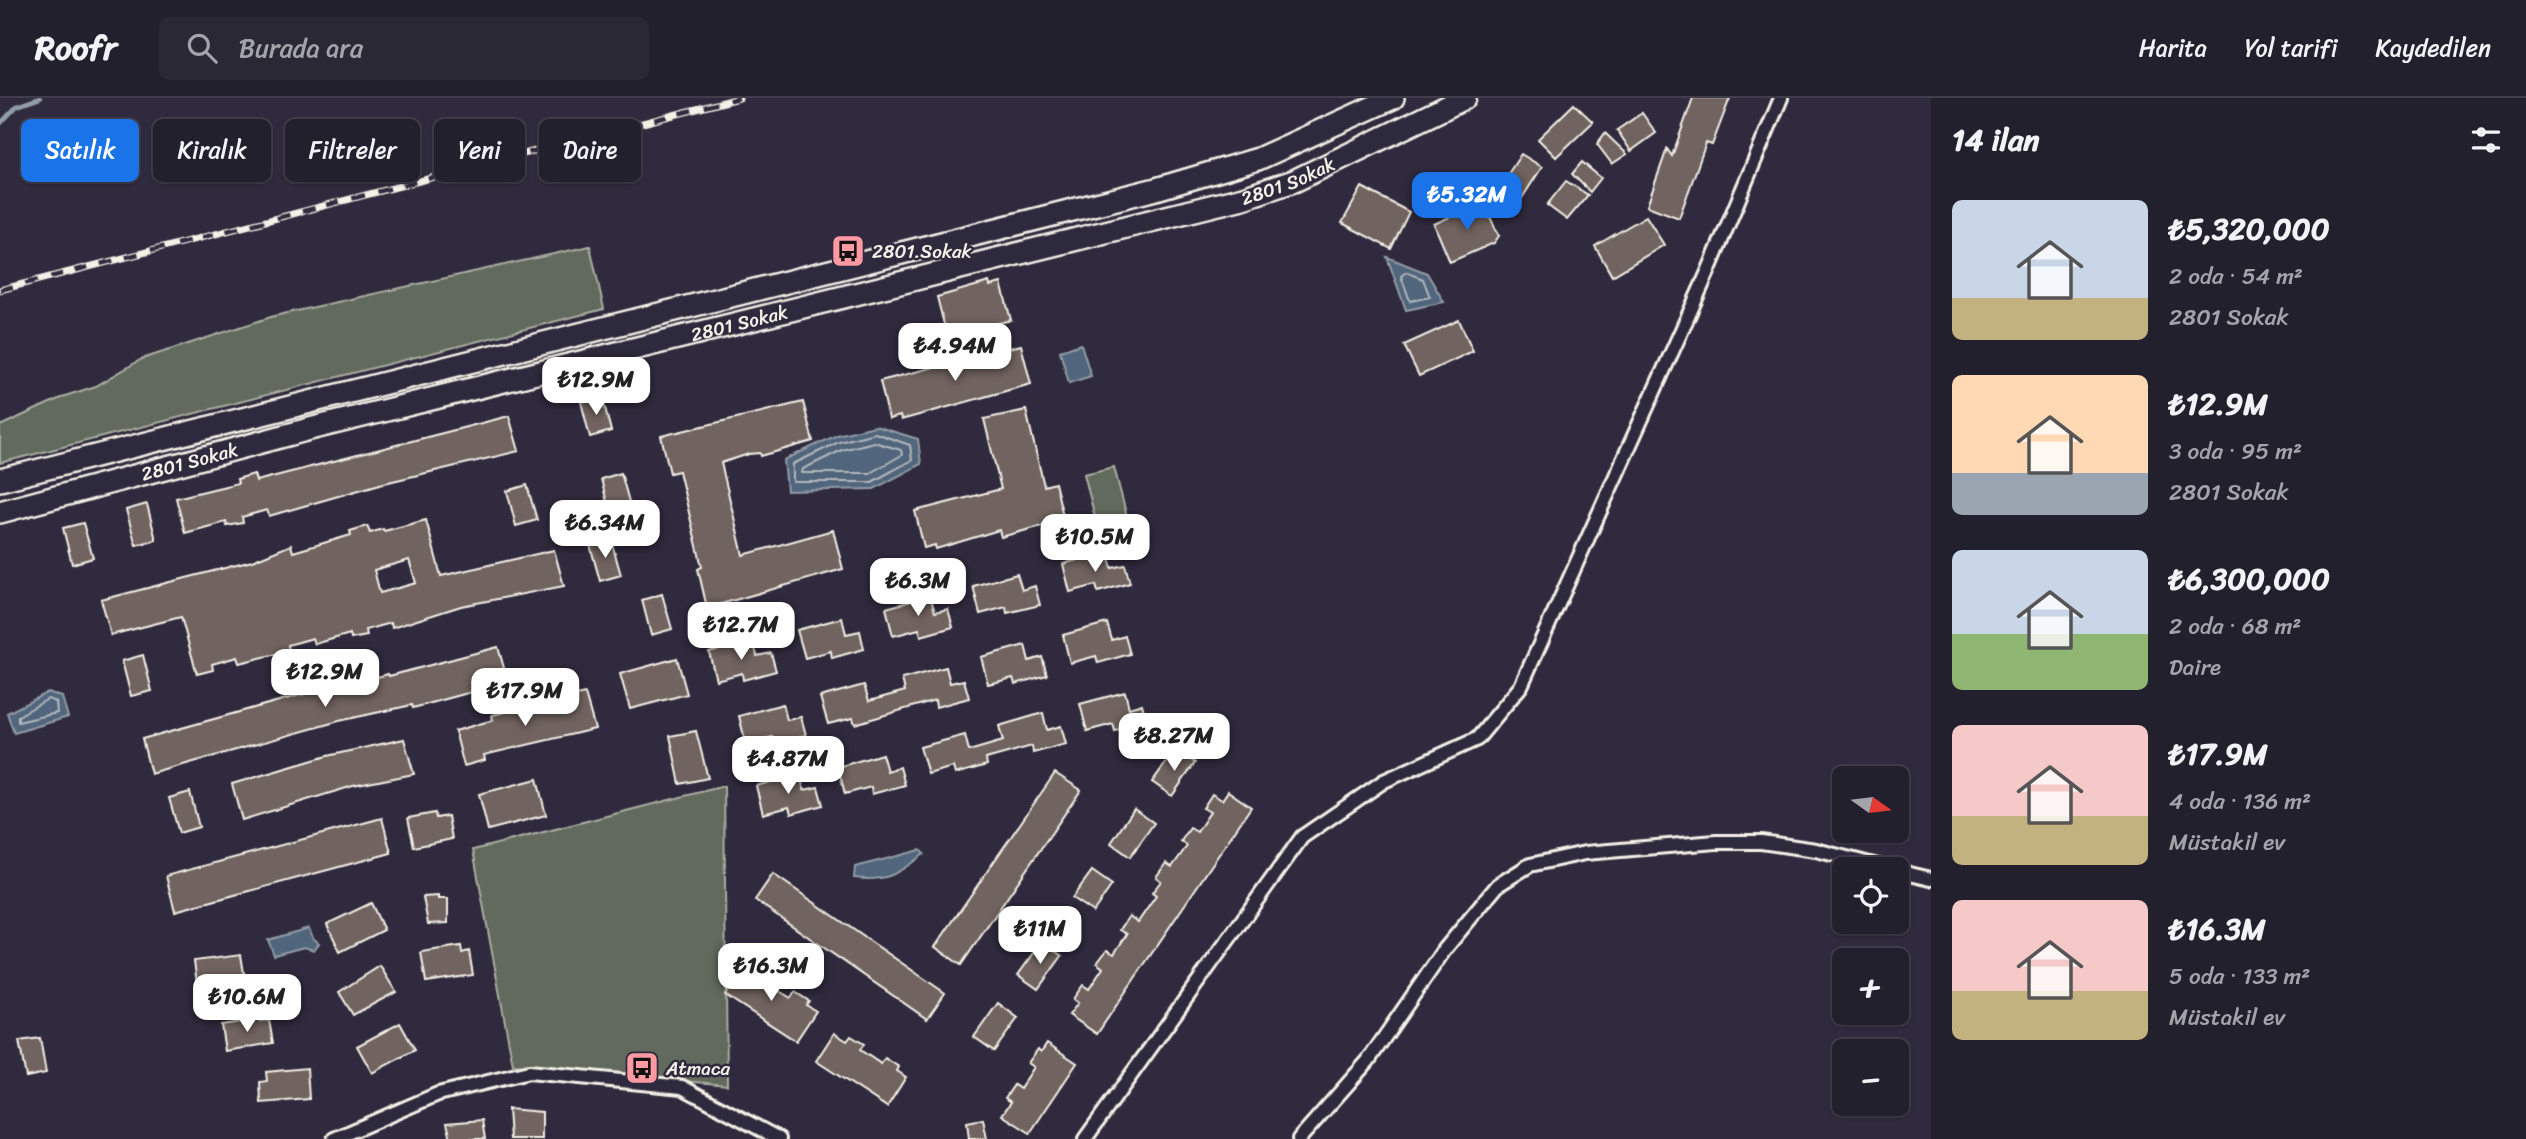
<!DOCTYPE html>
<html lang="tr">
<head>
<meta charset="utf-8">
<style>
	:root { --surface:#23202e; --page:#2b2836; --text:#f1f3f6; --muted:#a3a3aa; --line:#403e4a; --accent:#1a73e8 }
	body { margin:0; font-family:Sriracha,sans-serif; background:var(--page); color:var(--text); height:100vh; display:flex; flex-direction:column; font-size:26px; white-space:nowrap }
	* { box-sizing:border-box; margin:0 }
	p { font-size:23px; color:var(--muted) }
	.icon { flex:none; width:38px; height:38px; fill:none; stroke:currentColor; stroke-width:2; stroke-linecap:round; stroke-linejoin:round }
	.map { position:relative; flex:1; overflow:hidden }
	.sheet { display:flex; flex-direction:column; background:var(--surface); width:595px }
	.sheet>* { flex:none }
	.top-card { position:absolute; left:21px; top:21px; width:665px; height:63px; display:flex; gap:14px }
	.needle { width:46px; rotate:104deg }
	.fabs { position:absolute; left:1832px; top:668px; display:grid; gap:14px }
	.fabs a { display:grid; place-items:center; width:77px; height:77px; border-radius:10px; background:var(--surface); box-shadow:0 2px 5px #0004,0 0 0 2px var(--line); font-size:35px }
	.price { position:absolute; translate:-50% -60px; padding:0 16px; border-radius:14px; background:#fff; color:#222; font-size:23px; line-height:46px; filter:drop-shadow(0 2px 4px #0008) }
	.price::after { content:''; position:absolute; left:50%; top:42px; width:21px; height:16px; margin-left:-10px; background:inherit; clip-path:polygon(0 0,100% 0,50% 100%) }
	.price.current { background:var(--accent); color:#fff }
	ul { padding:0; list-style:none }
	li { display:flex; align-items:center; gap:21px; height:175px; padding:0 21px }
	li span { display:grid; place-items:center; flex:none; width:196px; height:140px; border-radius:10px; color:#555 }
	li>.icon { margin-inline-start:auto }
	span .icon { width:84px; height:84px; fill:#fffc; stroke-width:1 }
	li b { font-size:30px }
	h2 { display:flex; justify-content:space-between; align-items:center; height:84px; padding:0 21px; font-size:30px }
	.tag { padding:0 24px; border-radius:10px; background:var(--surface); box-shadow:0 2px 5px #0004,0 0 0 2px var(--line); font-size:24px; line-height:63px }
	.tag.current { background:var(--accent); color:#fff }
	header { display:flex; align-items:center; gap:42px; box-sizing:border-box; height:98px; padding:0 35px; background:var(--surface); border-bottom:2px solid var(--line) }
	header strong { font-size:33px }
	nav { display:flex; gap:38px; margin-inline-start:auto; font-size:24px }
	.search { width:490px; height:63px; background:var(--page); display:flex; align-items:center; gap:18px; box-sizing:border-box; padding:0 24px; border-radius:10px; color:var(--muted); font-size:26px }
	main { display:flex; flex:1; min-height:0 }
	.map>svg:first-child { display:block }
</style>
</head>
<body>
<header>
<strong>Roofr</strong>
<div class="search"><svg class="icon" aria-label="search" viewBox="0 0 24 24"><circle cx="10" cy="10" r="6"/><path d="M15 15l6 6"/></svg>Burada ara</div>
<nav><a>Harita</a><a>Yol tarifi</a><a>Kaydedilen</a></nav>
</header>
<main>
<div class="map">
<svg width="1931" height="1041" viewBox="0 0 1931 1041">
	<rect width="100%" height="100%" fill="#2f2a3d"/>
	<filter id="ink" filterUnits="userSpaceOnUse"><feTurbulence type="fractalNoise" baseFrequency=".0143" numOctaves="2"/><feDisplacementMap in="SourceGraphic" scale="14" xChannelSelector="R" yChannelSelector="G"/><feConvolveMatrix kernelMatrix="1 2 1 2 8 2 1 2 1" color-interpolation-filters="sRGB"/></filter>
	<g filter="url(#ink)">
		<g fill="#626a5d" stroke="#abaea2" stroke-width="2">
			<polygon points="590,148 604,211 0,365 0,328 65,298 96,288 142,261 274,218"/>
			<polygon points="1114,369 1128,423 1098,431 1084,376"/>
			<polygon points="724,688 727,987 513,967 473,752"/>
		</g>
		<g fill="#51657c" stroke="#929da7" stroke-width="2">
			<polygon points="1387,159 1427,175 1444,204 1406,212"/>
			<polygon points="1081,246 1091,278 1069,285 1060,253"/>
			<polygon points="875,328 918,341 921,366 874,391 787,393 784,362 837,337"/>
			<polygon points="48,594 62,599 68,619 14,635 7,615"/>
			<path d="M920 752 924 756C897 776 888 784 854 780L855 769Z"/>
			<polygon points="309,830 313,840 319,845 314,852 304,849 274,857 268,842"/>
		</g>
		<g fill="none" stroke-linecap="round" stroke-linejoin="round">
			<g stroke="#b3b9bd" stroke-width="2">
				<polygon points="1406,174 1423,181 1430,199 1410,203 1401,178"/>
				<polygon points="875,335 910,347 912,362 872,384 793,384 793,366 839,344"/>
				<polygon points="874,344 901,352 902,357 870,375 802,375 803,371 842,352"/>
				<polygon points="48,601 56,604 57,615 18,624 18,618"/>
			</g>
			<polyline stroke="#929da7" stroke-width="4.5" points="0,26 17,8 40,0"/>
		</g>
		<g fill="#71645f" stroke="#f4f1e8" stroke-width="2" fill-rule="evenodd">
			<polygon points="1693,0 1730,0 1712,47 1706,45 1679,120 1647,108 1667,51 1672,58"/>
			<polygon points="1574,6 1593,24 1556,59 1538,41"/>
			<polygon points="1642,15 1656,35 1631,53 1617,32"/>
			<polygon points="1605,35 1627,56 1612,66 1597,46"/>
			<polygon points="1521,56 1542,69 1515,111 1493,99"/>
			<polygon points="1582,64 1601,80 1590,94 1572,76"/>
			<polygon points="1566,83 1588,97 1567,122 1547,107"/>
			<polygon points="1362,89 1409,114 1391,151 1342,125"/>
			<polygon points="1483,104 1499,138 1494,145 1450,164 1434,126"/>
			<polygon points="1646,118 1664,147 1612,178 1595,148"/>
			<polygon points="989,184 990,188 1001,185 1011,222 947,238 937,199"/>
			<polygon points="1459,222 1473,253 1419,278 1404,247"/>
			<polygon points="1021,247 1031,286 901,322 900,318 889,321 880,283"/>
			<polygon points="602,298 611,333 590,339 581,304"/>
			<polygon points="803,304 813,343 761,358 760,355 749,356 721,365 743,457 833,432 843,471 707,510 698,471 702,469 679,373 670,375 661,338"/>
			<polygon points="1026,312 1044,388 1055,385 1064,422 1001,439 999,432 936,451 935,447 924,450 915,413 1001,391 984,321"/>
			<polygon points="509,318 519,353 380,386 269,418 267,412 242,419 243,425 227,428 226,424 185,435 176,400 238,385 237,381 254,376 256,383"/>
			<polygon points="621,375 631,411 610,416 601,381"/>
			<polygon points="527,387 537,422 516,428 507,393"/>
			<polygon points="147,406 156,442 136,447 126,412"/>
			<path d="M426 422 441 478 554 452 564 488 461 508 392 530 391 525 366 532 367 538 351 541 350 536 315 546 313 540 288 547 289 553 239 565 237 559 212 566 213 572 197 576 181 519 111 537 101 502 252 463 291 447 293 454 351 437 350 433 367 428 370 435 383 431 384 433ZM409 462 416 485 380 495 374 472Z"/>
			<polygon points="83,425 93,460 72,466 63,430"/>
			<polygon points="611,442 621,477 600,483 590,447"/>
			<polygon points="1107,454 1112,470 1125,467 1130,485 1098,494 1096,487 1070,494 1063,466"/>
			<polygon points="1017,476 1022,492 1035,488 1040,507 1007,515 1006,509 980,516 973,488"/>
			<polygon points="662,496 672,531 651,537 642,502"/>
			<polygon points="930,498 935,514 948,511 953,529 921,538 919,531 893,538 886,510"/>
			<polygon points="842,520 846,536 860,533 864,551 832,560 831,553 805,560 797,532"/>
			<polygon points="1107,525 1112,542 1125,538 1130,556 1098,565 1096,558 1070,565 1063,537"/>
			<polygon points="753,542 757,558 771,555 776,573 743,582 742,575 716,582 709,554"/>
			<polygon points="1025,547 1029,563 1042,559 1047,577 1015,586 1013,580 988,586 981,559"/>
			<polygon points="498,549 508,584 413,610 412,607 339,623 151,676 142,641 351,583 352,586 388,576 389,578"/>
			<polygon points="143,557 152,593 131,598 122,563"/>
			<polygon points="677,560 687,596 630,611 620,576"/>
			<polygon points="946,569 950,585 964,582 969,600 936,609 935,602 855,626 853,620 828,626 820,599 864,587 869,603 905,593 902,581"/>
			<polygon points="1125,594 1129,610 1142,606 1147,624 1115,633 1113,626 1087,633 1080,606"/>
			<polygon points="585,596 595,631 484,657 485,662 464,668 455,633 493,622 492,617"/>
			<polygon points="783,606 787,622 801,619 806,637 773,646 772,639 746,646 739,618"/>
			<polygon points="1043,615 1047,632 1061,628 1066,646 1033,655 1032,648 986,661 987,667 955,676 953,669 928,676 920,649 965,637 969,653 1003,643 999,628"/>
			<polygon points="696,633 708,680 680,686 670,638"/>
			<polygon points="404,641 414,676 353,688 242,722 232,686 327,658"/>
			<polygon points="1176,651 1195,665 1172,698 1152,684"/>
			<polygon points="882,656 887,673 900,669 905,687 872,696 871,689 845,696 838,669"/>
			<polygon points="1055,675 1081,692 961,867 935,849"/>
			<polygon points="800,676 804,692 818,689 823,707 791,716 789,709 763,716 756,688"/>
			<polygon points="537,681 546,717 488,732 479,696"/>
			<polygon points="1228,693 1251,709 1097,936 1069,917 1078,905 1073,901 1083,887 1089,891 1103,870 1097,865 1107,852 1114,856 1127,836 1120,832 1129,818 1138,824 1156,798 1152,795 1161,783 1156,779 1166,765 1172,769 1187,748 1181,743 1190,730 1197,734 1210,714 1203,710 1212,696 1222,702"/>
			<polygon points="190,694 199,729 179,735 169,700"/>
			<polygon points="1134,711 1154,725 1130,759 1111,745"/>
			<polygon points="435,715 436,720 448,718 452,741 414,749 408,720"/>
			<polygon points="382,720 391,755 175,813 166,778"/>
			<polygon points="1092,773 1112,787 1093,814 1072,800"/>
			<polygon points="773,776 945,895 927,921 755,802"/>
			<polygon points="438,798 438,801 448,801 448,825 428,826 423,799"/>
			<polygon points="371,805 384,832 340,854 327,826"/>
			<polygon points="1042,844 1062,858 1038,891 1018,877"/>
			<polygon points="461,848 462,855 469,853 473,877 426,884 421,854"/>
			<polygon points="241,857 246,887 198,893 194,863"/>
			<polygon points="380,868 396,894 353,917 339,894"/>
			<polygon points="744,869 757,877 760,872 773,881 769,887 791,900 795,894 809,903 806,907 816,913 796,943 725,897"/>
			<polygon points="998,905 1018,920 994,953 974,939"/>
			<polygon points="259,921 259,923 269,922 273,945 225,953 221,927"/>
			<polygon points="400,925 415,952 372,975 357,948"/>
			<polygon points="834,935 847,943 851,938 864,946 860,952 881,966 885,960 899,969 897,973 906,979 887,1009 816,963"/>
			<polygon points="40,940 46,975 26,979 19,943"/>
			<polygon points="1047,945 1077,965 1030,1035 1002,1017 1011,1004 1005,1000 1014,987 1020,991 1034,969 1028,965 1038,951 1041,954"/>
			<polygon points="307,970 309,1001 261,1005 260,984 267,983 266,974"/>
			<polygon points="508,1011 542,1014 542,1041 510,1041"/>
			<polygon points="983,1021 987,1041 969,1041 967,1024"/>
			<polygon points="482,1022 485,1041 451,1041 447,1025"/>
		</g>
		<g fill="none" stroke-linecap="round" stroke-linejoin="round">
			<defs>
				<g id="minor">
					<polyline points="1897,773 1931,781"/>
					<polyline points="334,1041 438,996 529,974 682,989 779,1041"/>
					<polyline points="1085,1041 1302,739 1384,683 1477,641 1521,588 1708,174 1781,0"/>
					<polyline points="1299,1041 1368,963 1445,851 1498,787 1530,767 1585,755 1716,744 1761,744 1816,752 1893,772"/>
				</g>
				<g id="primary">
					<polyline points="0,382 1156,91 1258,61 1393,0"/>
					<path id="s1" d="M0 414 306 332 1243 100 1294 83 1465 0"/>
				</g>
			</defs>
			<use href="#minor" stroke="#f4f1e8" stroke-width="18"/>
			<use href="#primary" stroke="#f4f1e8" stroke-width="26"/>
			<use href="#minor" stroke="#2f2a3d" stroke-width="12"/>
			<use href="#primary" stroke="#2f2a3d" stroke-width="21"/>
			<defs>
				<polyline id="rail" points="0,192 739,0"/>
			</defs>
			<use href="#rail" stroke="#f4f1e8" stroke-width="7"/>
			<use href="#rail" stroke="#2f2a3d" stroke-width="4.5" stroke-dasharray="13" stroke-linecap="butt"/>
		</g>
	</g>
	<defs>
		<symbol id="bus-square" viewBox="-11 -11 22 22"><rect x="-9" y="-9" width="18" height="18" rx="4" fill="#ff9aa2" stroke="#2f2a3d"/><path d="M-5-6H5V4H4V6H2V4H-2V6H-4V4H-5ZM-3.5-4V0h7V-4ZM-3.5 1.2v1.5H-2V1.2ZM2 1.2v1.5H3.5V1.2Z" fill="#111"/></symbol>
	</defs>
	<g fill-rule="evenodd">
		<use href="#bus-square" x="829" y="134" width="38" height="38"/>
		<use href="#bus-square" x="623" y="951" width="38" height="38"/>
	</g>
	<g text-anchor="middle" stroke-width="5" stroke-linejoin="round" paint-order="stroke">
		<g font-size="19" fill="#f4f1e8" stroke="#2f2a3d">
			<text dy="7" stroke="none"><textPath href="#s1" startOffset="1330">2801 Sokak</textPath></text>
			<text dy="7" stroke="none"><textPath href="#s1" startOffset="763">2801 Sokak</textPath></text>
			<text dy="7" stroke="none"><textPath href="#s1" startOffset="196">2801 Sokak</textPath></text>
		</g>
		<g font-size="19" fill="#f4f1e8" stroke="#2f2a3d" text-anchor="start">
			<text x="872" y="160">2801.Sokak</text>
			<text x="666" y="977">Atmaca</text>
		</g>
	</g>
</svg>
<div class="fabs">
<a><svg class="needle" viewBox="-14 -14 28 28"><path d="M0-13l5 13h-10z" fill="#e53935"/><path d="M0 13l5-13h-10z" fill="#a3a3aa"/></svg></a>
<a><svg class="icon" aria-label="locate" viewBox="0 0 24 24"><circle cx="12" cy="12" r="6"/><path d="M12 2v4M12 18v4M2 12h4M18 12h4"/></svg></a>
<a>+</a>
<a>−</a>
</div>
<b class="price current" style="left:1467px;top:134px">₺5.32M</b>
<b class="price" style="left:955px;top:285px">₺4.94M</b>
<b class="price" style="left:596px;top:319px">₺12.9M</b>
<b class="price" style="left:605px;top:462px">₺6.34M</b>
<b class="price" style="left:1095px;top:476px">₺10.5M</b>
<b class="price" style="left:918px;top:520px">₺6.3M</b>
<b class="price" style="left:741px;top:564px">₺12.7M</b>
<b class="price" style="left:325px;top:611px">₺12.9M</b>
<b class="price" style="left:525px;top:630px">₺17.9M</b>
<b class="price" style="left:1174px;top:675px">₺8.27M</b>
<b class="price" style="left:788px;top:698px">₺4.87M</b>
<b class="price" style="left:1040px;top:868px">₺11M</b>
<b class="price" style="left:771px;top:905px">₺16.3M</b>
<b class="price" style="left:247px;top:936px">₺10.6M</b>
<div class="top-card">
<a class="tag current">Satılık</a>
<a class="tag">Kiralık</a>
<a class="tag">Filtreler</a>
<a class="tag">Yeni</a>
<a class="tag">Daire</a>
</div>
</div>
<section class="sheet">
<h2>14 ilan<svg class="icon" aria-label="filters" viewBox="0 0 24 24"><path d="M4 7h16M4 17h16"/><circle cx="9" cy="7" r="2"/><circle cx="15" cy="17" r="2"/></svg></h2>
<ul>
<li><span style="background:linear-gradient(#c9d6e8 70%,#c2b280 0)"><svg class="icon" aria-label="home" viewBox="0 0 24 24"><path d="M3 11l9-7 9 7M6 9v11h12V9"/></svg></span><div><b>₺5,320,000</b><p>2 oda · 54 m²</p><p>2801 Sokak</p></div></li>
<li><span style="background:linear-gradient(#ffd9b3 70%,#9aa5b1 0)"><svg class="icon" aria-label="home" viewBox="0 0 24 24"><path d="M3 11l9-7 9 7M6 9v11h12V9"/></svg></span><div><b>₺12.9M</b><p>3 oda · 95 m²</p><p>2801 Sokak</p></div></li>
<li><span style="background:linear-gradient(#c9d6e8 60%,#8fb573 0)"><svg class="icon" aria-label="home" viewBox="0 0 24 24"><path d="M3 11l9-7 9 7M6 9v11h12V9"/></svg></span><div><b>₺6,300,000</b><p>2 oda · 68 m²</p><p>Daire</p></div></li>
<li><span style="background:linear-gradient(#f6c9c9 65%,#c2b280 0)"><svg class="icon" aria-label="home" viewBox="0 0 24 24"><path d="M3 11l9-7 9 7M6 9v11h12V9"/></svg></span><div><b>₺17.9M</b><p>4 oda · 136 m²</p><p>Müstakil ev</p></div></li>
<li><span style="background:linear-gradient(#f6c9c9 65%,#c2b280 0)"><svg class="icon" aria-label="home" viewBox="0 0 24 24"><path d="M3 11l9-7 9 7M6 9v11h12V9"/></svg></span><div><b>₺16.3M</b><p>5 oda · 133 m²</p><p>Müstakil ev</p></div></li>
</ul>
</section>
</main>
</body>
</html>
